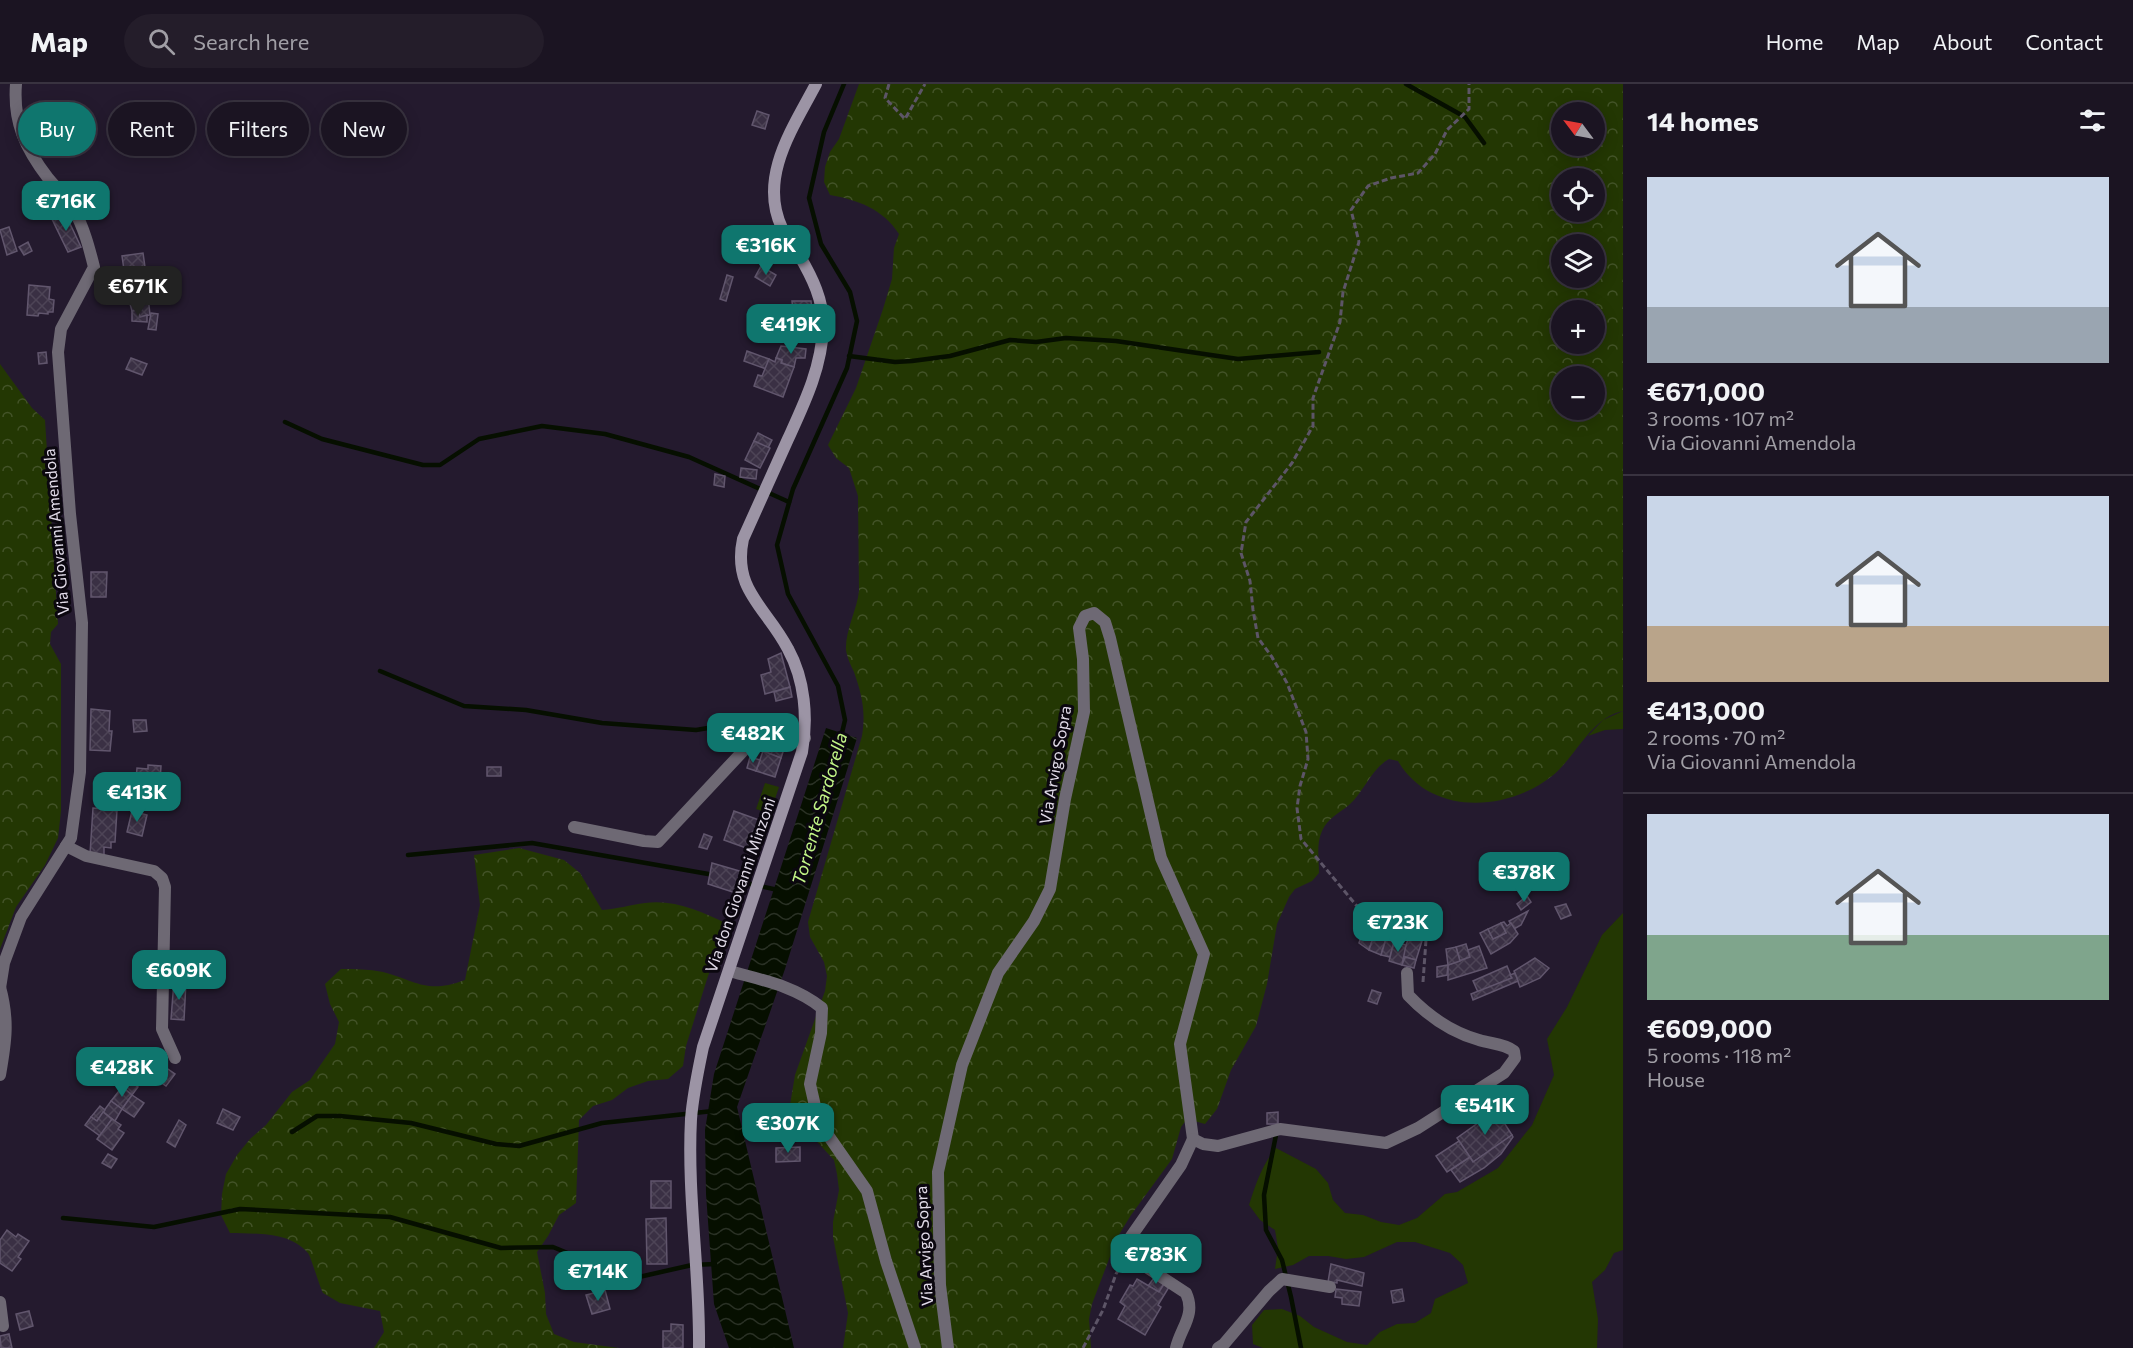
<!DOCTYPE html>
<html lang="en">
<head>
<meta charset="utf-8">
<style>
	:root { --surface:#1b1422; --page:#241d2a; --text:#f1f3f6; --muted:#a09ea5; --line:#393340; --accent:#0f766e }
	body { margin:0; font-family:Commissioner,sans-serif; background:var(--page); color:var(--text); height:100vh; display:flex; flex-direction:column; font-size:22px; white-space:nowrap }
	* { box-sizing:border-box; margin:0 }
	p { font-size:20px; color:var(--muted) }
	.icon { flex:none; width:33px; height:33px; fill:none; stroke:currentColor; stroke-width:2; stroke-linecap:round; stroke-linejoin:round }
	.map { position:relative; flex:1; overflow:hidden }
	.details { display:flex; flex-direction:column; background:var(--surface); width:510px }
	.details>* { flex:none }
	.hud { position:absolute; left:18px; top:18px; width:570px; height:54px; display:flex; gap:12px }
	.needle { width:39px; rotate:302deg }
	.tools { position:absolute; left:1551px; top:18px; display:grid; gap:12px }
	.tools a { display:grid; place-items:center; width:54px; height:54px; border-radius:50%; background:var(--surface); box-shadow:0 3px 15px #0003,0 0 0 2px var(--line); font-size:30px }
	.price { position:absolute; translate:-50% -51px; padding:0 14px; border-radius:12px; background:var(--accent); color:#fff; font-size:20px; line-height:39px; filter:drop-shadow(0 2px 3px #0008) }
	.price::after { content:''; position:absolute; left:50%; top:36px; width:18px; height:14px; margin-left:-9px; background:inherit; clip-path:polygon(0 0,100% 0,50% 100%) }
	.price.current { background:#222; color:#fff }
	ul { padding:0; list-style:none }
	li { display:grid; align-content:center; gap:12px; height:318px; padding:0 24px }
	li+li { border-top:2px solid var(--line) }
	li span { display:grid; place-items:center; height:186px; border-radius:0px; color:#555 }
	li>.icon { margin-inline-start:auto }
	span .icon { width:108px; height:108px; fill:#fffc; stroke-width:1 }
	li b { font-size:26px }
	h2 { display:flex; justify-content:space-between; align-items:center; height:72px; padding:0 24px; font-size:26px }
	.pill { padding:0 21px; border-radius:27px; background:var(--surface); box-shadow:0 3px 15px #0003,0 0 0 2px var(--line); font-size:21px; line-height:54px }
	.pill.current { background:var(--accent); color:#fff }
	header { display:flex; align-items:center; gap:36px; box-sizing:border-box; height:84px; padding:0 30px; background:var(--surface); border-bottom:2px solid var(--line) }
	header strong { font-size:28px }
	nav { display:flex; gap:33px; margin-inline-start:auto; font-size:21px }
	.search { width:420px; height:54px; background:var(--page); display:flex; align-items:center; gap:15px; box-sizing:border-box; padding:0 21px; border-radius:33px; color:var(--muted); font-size:22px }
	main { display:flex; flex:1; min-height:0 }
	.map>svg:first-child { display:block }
</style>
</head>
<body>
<header>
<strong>Map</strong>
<div class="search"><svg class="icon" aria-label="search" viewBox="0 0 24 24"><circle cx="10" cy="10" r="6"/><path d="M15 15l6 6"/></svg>Search here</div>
<nav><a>Home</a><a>Map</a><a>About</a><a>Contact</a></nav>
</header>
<main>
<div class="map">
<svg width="1623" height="1264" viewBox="0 0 1623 1264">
	<defs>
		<pattern id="forest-crowns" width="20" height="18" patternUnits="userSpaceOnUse" patternTransform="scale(1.5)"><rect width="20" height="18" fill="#233703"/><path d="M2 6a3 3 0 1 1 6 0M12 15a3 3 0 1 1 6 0" fill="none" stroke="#435328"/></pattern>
		<pattern id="water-waves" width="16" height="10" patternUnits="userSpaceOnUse" patternTransform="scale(1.5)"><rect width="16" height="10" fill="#060f00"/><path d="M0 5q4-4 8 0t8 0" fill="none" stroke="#2a3125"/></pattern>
		<pattern id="building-cross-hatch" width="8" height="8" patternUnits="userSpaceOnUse" patternTransform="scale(1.5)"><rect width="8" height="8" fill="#3a3044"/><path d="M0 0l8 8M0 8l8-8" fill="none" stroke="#4d4456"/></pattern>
	</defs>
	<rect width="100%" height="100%" fill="#241a2e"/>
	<g fill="#233703">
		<polygon points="1623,627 1623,645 1605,646 1588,652 1603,636"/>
		<polygon points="765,699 779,703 770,730 756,725"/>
		<path d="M1623 829V1166L1614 1169 1605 1186 1592 1198 1598 1235 1597 1264H1263L1253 1260 1252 1241 1264 1226 1282 1225 1300 1232 1314 1243 1347 1258 1367 1261 1380 1248 1397 1240 1415 1239 1431 1229 1435 1215 1468 1199 1463 1181 1450 1169 1415 1158H1397L1364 1173 1346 1175 1328 1172H1309L1293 1181 1275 1185 1278 1164 1275 1146 1260 1136 1249 1121C1256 1099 1262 1081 1276 1064L1316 1085 1328 1099 1333 1116 1345 1129 1363 1131 1381 1138 1399 1141 1417 1134 1445 1110 1457 1108 1498 1084 1532 1041 1554 991 1547 955 1567 923 1602 851Z"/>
	</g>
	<g fill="url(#forest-crowns)" fill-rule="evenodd">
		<path d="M859 0H1623V627C1590 634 1576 673 1552 692 1507 728 1430 732 1398 677L1389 675C1371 685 1364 708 1349 721 1338 730 1328 734 1322 747 1316 760 1319 776 1319 789L1312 797 1295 805 1289 813 1277 840 1267 900 1256 942 1231 986 1217 1025 1205 1040 1187 1035 1181 1043 1172 1075 1131 1131 1117 1154 1092 1220 1089 1235 1091 1264H843L848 1229 833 1153V1138L839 1106 837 1090 834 1076 795 1034 790 1021 795 991 825 907 827 892 824 878 810 853 808 838 862 652C866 628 862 611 854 588 851 582 847 573 846 566 845 547 857 526 859 507L858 412 849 384 836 374 828 361 856 304 883 225 892 195 894 164 899 150C883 125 858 116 830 111L824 98 825 83 830 68 839 55ZM1562 28H1594V62H1562ZM1562 94H1594V128H1562ZM1562 160H1594V194H1562ZM1562 226H1594V260H1562ZM1562 292H1594V326H1562Z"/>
		<polygon points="0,280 32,324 45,336 58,540 51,548 50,560 61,580 61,727 58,754 45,781 16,823 0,865"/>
		<path d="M519 764 564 776 580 789 602 826C617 825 630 821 645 819 673 815 702 827 727 840L708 892 686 962 683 982 668 995 648 997 628 1004 612 1016 593 1022 579 1036 576 1119 559 1131 548 1152 537 1168 545 1209 546 1230 554 1250 574 1258 619 1264H374L384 1248 380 1227 340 1219 323 1209C319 1201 311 1173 308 1169 289 1147 256 1150 230 1149L221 1131 222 1110 226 1090 237 1071 250 1055 266 1041 292 1008 310 996 335 960 339 938 330 920 325 900 341 885C355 885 369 885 383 888 419 898 427 910 465 896L480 821 474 771Z"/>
	</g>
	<polygon fill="url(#water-waves)" points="826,644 857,654 785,885 737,1023 794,1264 729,1264 714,1220 706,1110 705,1046 714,990"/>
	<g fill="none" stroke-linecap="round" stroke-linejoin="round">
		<g stroke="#060f00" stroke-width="4.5">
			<polyline points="1406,0 1465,33 1484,59"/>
			<polyline points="849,272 895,278 912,277 950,272 1010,256 1036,258 1066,254 1116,257 1238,275 1319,268"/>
			<polyline points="285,338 322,355 423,381 440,381 479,355 542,342 605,350 689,373 789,418"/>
			<polyline points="380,587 464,622 526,626 602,639 696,646 744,638"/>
			<polyline points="841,653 845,636 838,602 788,510 777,461 793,405 847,284 857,237 850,208 821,160 809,114 824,48 844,0"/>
			<polyline points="408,771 532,759 714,791"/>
			<polyline points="737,797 778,806"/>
			<polyline points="292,1048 317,1032 340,1032 411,1039 496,1060 519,1062 602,1039 713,1027"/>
			<polyline points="1276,1051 1264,1111 1266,1146 1282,1176 1291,1213 1301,1264"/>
			<polyline points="63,1134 154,1143 240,1125 390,1133 501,1164 553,1163 630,1195 692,1181 715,1180"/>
		</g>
	</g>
	<g fill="url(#building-cross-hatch)" stroke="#61566d" stroke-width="1.5">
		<polygon points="757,27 769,31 765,45 752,41"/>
		<polygon points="64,127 81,163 68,168 51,133"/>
		<polygon points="9,143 17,167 7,171 0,146"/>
		<polygon points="28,158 32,167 24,171 19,163"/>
		<polygon points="143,169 146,190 125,193 122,172"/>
		<polygon points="761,182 776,191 770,202 755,193"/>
		<polygon points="727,191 733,193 726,217 720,215"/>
		<polygon points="29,201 50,203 49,215 54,216 53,228 48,228 48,230 39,229 38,232 27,231"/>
		<polygon points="138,211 139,215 148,212 150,231 140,233 138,226 132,227 128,213"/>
		<polygon points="792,217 811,217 813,236 794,237"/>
		<polygon points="138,226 140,233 147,231 147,238 132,237 132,227"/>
		<polygon points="151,229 158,230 156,246 148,245"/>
		<polygon points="813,236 810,258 790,257 794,237"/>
		<polygon points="781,262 806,265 805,274 796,274 794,283 781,279 782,276 776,274"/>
		<polygon points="747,267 769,275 766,285 744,277"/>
		<polygon points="46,268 47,279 39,280 38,269"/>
		<polygon points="131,274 147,280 142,291 126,285"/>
		<polygon points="776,274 782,276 781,279 794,283 783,313 754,302 758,291 762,292 769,275 775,278"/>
		<polygon points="758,349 772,356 768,364 754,357"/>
		<polygon points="754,357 770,364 760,384 745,376"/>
		<polygon points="741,384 757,386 756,395 740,393"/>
		<polygon points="715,390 725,392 724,403 714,401"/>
		<polygon points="91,488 107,488 106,513 91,513"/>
		<polygon points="781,569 790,603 765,610 761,591 771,588 768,575"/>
		<polygon points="790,603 792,613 776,617 774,608"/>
		<polygon points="91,625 110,627 109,647 112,647 110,667 90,666"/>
		<polygon points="133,636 146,636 147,647 134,648"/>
		<polygon points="769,650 787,656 781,674 763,667"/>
		<polygon points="763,667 781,674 775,693 756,687"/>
		<polygon points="750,673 760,676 756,687 747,684"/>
		<polygon points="148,681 161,682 159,713 141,711 141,707 135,706 137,684 148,685"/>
		<rect x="487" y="683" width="14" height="9"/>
		<polygon points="93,724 117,726 115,758 111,758 111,764 104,763 104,771 90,770"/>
		<polygon points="132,727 147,731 142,752 127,748"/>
		<polygon points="734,727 759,736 749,765 724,756"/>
		<polygon points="704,750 712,753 707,765 699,763"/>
		<polygon points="712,779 743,788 736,809 708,800"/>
		<polygon points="1527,812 1531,818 1521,826 1517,820"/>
		<polygon points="1566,820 1571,831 1561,835 1555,823"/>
		<polygon points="1528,827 1521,841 1514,845 1509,837"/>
		<polygon points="1504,838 1507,842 1511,839 1518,850 1510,859 1491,870 1480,849 1488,845 1493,855 1506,849 1501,839"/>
		<polygon points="1501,839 1506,849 1493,855 1488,845"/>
		<polygon points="1364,843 1374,851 1369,866 1359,859"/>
		<polygon points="1374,851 1386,855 1381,871 1369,866"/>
		<polygon points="1409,853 1422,857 1416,876 1402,872"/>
		<polygon points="1386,855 1394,858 1390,873 1381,871"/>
		<polygon points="1394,858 1406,861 1402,881 1389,877"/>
		<polygon points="1466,860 1470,873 1460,877 1456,863"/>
		<polygon points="1479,862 1487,884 1448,896 1448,881 1470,873 1468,866"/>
		<polygon points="1456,863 1460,877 1448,881 1446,865"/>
		<polygon points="1405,873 1416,876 1414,884 1402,881"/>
		<polygon points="1535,874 1549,884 1540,894 1520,903 1514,887"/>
		<polygon points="1448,881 1447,891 1437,893 1437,883"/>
		<polygon points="1507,882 1512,894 1478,908 1473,897"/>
		<polygon points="1515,889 1518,897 1473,916 1471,910 1512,894 1510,891"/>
		<polygon points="174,897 186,898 184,936 171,935"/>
		<polygon points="1372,906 1381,909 1377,920 1368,917"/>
		<polygon points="165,983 175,990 166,1002 156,995"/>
		<polygon points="126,995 138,1003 132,1011 121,1002"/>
		<polygon points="122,1003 132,1011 122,1025 111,1017"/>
		<polygon points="132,1011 144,1019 134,1033 122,1025"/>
		<polygon points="111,1017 122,1025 115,1037 103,1028"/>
		<polygon points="100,1022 105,1026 97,1037 91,1033"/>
		<polygon points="223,1025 240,1033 233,1046 217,1039"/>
		<polygon points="1496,1026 1512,1051 1473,1078 1457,1054"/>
		<polygon points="103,1028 112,1035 100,1052 85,1041 91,1033 97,1037"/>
		<polygon points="1278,1028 1278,1040 1267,1040 1267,1029"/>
		<polygon points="112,1035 121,1041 118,1045 124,1049 112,1066 97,1055"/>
		<polygon points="179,1036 186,1041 175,1063 167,1058"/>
		<polygon points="1512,1051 1513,1053 1501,1070 1484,1084 1460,1098 1451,1086 1470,1073 1473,1078"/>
		<polygon points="1459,1057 1470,1073 1447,1088 1436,1072"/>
		<polygon points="800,1063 800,1077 776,1078 776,1064"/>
		<polygon points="108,1070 117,1075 111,1084 102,1079"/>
		<rect x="651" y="1097" width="20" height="27"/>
		<polygon points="666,1134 667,1180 647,1180 646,1135"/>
		<polygon points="7,1146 16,1153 18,1150 29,1157 18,1173 21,1175 12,1187 0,1179 0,1156"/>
		<polygon points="1331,1180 1364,1189 1362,1202 1337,1196 1337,1199 1328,1198"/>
		<polygon points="1154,1194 1164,1200 1159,1208 1148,1202"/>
		<polygon points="1137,1195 1159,1208 1164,1200 1169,1203 1158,1221 1161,1223 1145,1251 1118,1235 1125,1222 1120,1218 1130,1201 1133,1202"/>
		<polygon points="1336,1205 1361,1208 1359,1222 1342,1220 1342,1214 1335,1213"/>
		<polygon points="1402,1205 1404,1217 1393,1219 1391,1207"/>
		<polygon points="605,1206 610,1225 592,1230 586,1211"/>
		<polygon points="29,1227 33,1242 20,1246 16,1230"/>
		<polygon points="671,1240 683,1241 683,1264 663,1264 663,1247 671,1247"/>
		<polygon points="9,1250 12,1264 1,1264 0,1252"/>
	</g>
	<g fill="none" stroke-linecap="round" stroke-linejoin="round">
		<g stroke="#5d5567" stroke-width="3" stroke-dasharray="6 3" stroke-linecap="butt">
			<polyline points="889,0 885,14 905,35 925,0"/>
			<polyline points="1423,898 1426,856 1401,847 1382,843 1356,821 1301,755 1297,724 1300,702 1308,675 1306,648 1287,599 1272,573 1258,554 1253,526 1250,497 1241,469 1246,438 1292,379 1313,342 1313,314 1340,238 1343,208 1359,158 1351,126 1368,102 1391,94 1418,89 1435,70 1447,46 1469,25 1469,0"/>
			<polyline points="1083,1264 1103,1226 1116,1190 1122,1180"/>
		</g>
		<g stroke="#6e6974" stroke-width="12">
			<polyline points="574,743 644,757 658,758 745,665 756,663 767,646 805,654"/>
			<polyline points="66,762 86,772 154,787 162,794 165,803 162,945 175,974"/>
			<path d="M729 887C762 896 795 902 822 924L821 949 810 1000 815 1022 823 1044 867 1107 886 1177 915 1264"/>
			<path d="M0 991C6 957 9 936 0 903"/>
			<path d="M1193 1055 1203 1060 1218 1062 1280 1045 1386 1059 1418 1044 1504 989 1515 974 1514 967C1503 959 1491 960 1479 956 1450 948 1428 932 1408 911L1407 889"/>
			<polyline points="0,1218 3,1242"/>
			<polyline points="948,1264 940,1201 938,1088 962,981 998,889 1034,837 1050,805 1065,715 1084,628 1083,575 1079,544 1085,532 1094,529 1105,538 1110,554 1161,774 1204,870 1180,960 1193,1055"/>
			<path d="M1176 1264C1181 1243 1196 1231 1186 1209L1134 1175C1129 1167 1128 1163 1130 1154L1181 1081 1193 1055"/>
			<polyline points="1218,1264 1224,1260 1269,1207 1282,1195 1330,1203"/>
		</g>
		<path stroke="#6e6974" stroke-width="12" d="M0 904 4 879 21 833 71 754 80 688 82 539 70 430 58 268 61 245 94 183C89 163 84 144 74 126 68 114 56 104 48 94 25 64 13 38 16 0"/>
		<path stroke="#9c94a5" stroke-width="12" d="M699 1264C700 1188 687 1111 691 1035 693 1010 698 987 703 963L802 668C808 634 805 596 788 565 767 524 732 506 743 455 758 421 773 388 788 355 804 320 822 283 823 243 824 217 812 193 799 171 793 162 786 154 782 144 758 93 793 44 816 0"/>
	</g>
	<g text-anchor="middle" stroke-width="6" stroke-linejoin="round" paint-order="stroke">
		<g font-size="16" fill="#e1dbe8" stroke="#0b070f">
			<text transform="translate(56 448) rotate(-95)" y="6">Via Giovanni Amendola</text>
			<text transform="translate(1055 681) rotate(-80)" y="6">Via Arvigo Sopra</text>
			<text transform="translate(740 801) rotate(-71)" y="6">Via don Giovanni Minzoni</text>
			<text transform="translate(924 1162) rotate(-93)" y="6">Via Arvigo Sopra</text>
		</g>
		<g font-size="18" font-style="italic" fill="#c2f587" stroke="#0b070f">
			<text transform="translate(820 725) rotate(-74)" y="6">Torrente Sardorella</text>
		</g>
	</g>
</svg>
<div class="tools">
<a><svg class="needle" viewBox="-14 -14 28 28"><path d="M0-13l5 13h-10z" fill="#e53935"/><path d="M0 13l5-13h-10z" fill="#a09ea5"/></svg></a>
<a><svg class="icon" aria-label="locate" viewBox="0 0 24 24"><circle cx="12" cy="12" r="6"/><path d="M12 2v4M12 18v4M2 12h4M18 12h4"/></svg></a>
<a><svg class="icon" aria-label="layers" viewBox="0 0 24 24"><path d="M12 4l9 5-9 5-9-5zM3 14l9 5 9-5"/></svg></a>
<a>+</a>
<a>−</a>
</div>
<b class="price" style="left:66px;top:148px">€716K</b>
<b class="price" style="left:766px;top:192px">€316K</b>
<b class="price current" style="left:138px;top:233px">€671K</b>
<b class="price" style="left:791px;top:271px">€419K</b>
<b class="price" style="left:753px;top:680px">€482K</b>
<b class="price" style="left:137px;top:739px">€413K</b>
<b class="price" style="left:1524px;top:819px">€378K</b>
<b class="price" style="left:1398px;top:869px">€723K</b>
<b class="price" style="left:179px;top:917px">€609K</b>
<b class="price" style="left:122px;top:1014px">€428K</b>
<b class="price" style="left:1485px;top:1052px">€541K</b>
<b class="price" style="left:788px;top:1070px">€307K</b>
<b class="price" style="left:1156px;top:1201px">€783K</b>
<b class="price" style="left:598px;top:1218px">€714K</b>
<div class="hud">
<a class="pill current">Buy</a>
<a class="pill">Rent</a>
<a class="pill">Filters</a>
<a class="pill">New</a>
</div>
</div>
<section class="details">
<h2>14 homes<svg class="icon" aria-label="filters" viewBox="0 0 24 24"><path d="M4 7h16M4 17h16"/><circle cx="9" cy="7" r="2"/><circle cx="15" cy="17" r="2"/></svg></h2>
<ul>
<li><span style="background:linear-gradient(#c9d6e8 70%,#9aa5b1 0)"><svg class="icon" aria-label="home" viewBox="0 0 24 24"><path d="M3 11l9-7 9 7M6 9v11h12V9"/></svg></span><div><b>€671,000</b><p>3 rooms · 107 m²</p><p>Via Giovanni Amendola</p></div></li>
<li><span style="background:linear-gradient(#c9d6e8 70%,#b9a48a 0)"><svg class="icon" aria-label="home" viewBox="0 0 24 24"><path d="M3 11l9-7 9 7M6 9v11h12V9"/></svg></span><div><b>€413,000</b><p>2 rooms · 70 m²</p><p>Via Giovanni Amendola</p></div></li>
<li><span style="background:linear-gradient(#c9d6e8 65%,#7fa58c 0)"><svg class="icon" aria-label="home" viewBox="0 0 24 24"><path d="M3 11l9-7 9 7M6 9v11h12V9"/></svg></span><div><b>€609,000</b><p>5 rooms · 118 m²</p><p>House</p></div></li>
</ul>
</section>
</main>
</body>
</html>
